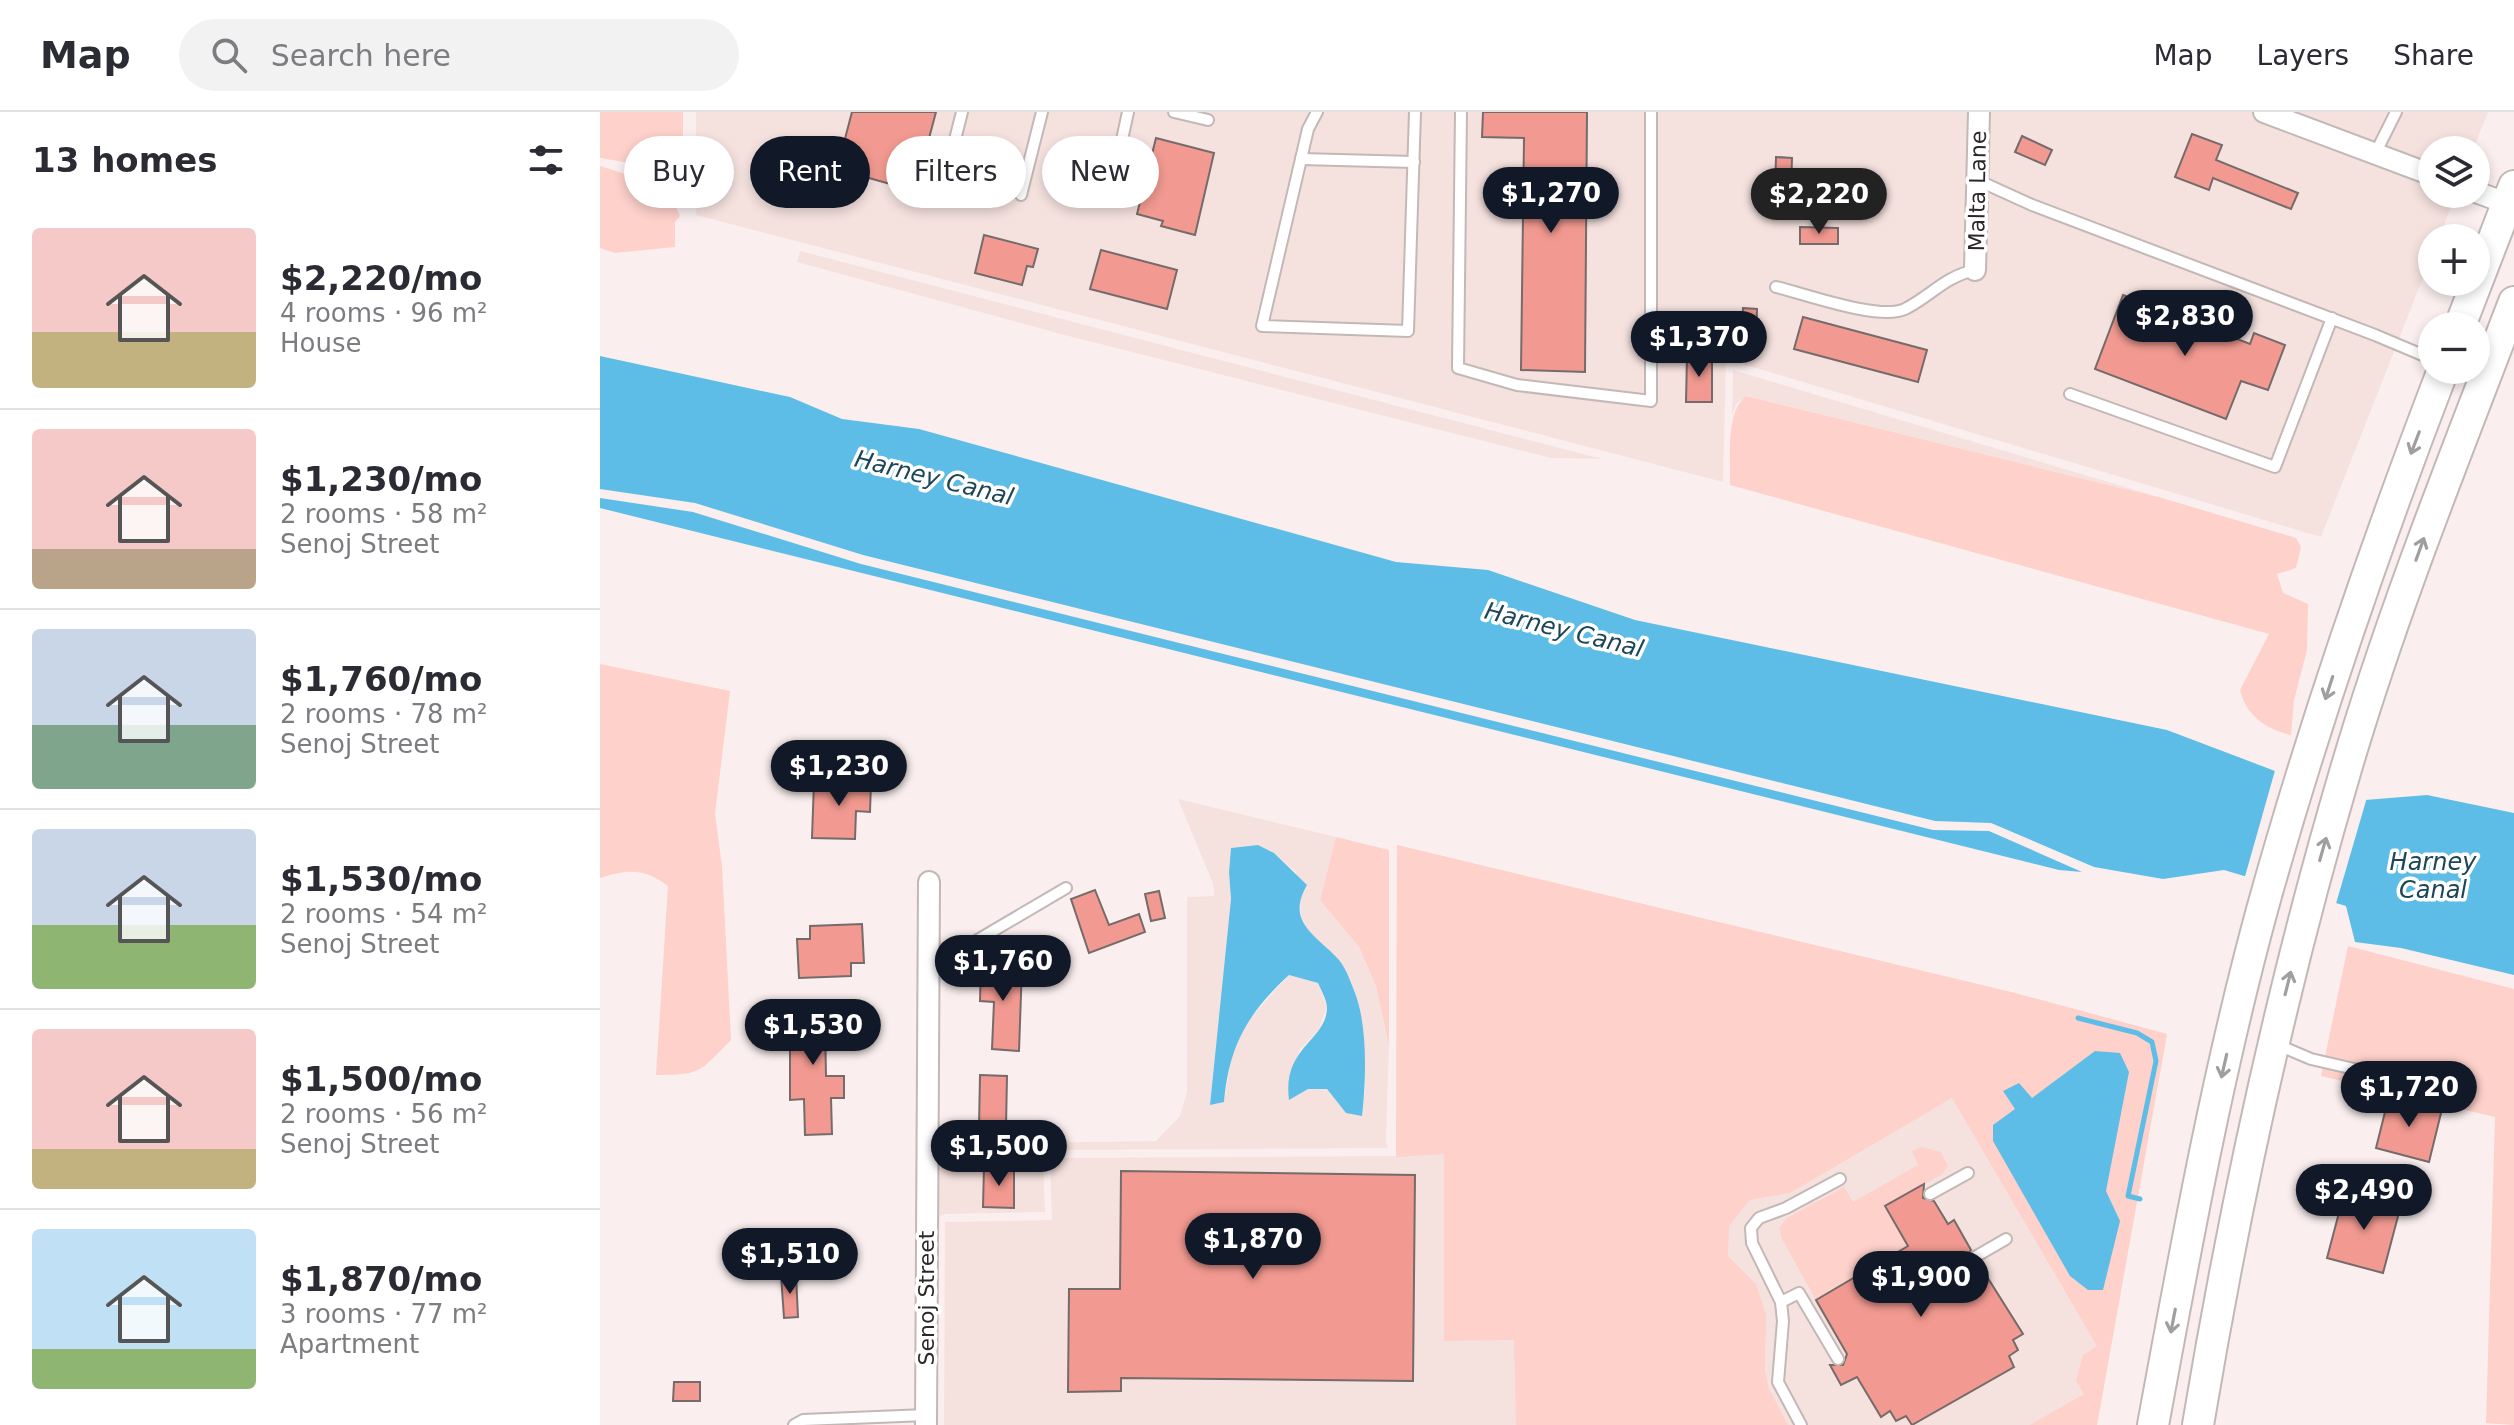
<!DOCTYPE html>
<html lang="en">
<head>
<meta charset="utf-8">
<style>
	:root { --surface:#fff; --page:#f2f2f3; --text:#2b2b33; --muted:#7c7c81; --line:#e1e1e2; --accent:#111827 }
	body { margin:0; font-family:"DejaVu Sans",sans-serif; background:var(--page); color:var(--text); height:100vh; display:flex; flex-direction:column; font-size:30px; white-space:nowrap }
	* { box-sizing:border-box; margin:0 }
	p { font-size:26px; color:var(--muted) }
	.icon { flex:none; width:44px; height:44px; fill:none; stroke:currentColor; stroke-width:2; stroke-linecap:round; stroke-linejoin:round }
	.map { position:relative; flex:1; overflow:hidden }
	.drawer { display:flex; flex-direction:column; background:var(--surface); width:600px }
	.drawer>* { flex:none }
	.banner { position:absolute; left:24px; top:24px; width:760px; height:72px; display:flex; gap:16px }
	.fabs { position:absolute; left:1818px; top:24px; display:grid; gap:16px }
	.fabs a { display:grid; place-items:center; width:72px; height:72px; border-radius:50%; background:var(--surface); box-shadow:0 4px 12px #0003; font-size:40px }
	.price { position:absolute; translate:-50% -68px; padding:0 18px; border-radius:28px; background:var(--accent); color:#fff; font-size:26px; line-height:52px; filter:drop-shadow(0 2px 4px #0008) }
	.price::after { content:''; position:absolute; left:50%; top:48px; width:24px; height:18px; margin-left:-12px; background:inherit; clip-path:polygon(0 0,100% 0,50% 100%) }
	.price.on { background:#222; color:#fff }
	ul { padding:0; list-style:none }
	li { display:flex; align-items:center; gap:24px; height:200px; padding:0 32px }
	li+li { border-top:2px solid var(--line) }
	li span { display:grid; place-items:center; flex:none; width:224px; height:160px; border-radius:8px; color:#555 }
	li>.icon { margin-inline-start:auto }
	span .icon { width:96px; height:96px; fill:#fffc; stroke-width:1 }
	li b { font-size:34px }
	h2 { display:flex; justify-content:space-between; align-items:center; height:96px; padding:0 32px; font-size:34px }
	.pill { padding:0 28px; border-radius:36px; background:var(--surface); box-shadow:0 4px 12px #0003; font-size:28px; line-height:72px }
	.pill.on { background:var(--accent); color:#fff }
	header { display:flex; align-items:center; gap:48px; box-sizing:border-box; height:112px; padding:0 40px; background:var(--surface); border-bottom:2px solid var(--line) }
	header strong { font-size:38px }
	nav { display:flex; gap:44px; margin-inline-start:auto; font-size:28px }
	.search { width:560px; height:72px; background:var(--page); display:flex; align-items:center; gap:20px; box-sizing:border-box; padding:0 28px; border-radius:44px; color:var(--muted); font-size:30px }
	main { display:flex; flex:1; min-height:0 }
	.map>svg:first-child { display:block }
</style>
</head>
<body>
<header>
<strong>Map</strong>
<div class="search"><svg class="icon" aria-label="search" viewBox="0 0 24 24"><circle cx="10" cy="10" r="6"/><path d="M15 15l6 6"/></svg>Search here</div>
<nav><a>Map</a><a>Layers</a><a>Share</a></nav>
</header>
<main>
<section class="drawer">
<h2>13 homes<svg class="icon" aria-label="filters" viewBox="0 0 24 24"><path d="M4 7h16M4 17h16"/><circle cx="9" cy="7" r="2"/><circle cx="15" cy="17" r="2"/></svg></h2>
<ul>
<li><span style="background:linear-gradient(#f6c9c9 65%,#c2b280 0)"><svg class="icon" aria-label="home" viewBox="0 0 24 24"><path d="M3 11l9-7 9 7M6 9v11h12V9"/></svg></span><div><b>$2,220/mo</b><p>4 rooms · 96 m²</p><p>House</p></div></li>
<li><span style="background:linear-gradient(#f6c9c9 75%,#b9a48a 0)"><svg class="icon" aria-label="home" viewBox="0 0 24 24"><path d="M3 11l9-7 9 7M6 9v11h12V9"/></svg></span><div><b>$1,230/mo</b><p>2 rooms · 58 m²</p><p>Senoj Street</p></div></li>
<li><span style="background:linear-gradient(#c9d6e8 60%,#7fa58c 0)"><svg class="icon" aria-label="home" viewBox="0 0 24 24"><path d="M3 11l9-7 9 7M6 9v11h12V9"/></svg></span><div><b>$1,760/mo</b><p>2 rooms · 78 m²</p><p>Senoj Street</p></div></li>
<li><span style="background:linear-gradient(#c9d6e8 60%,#8fb573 0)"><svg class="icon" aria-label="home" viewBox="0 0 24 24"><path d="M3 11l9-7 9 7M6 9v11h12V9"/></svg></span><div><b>$1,530/mo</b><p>2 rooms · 54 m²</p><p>Senoj Street</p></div></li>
<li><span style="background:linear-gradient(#f6c9c9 75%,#c2b280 0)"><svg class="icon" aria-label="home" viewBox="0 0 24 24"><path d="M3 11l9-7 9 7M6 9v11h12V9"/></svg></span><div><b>$1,500/mo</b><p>2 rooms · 56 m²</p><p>Senoj Street</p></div></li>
<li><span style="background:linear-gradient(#bfe0f5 75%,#8fb573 0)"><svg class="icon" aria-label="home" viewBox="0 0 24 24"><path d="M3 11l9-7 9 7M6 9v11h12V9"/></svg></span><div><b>$1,870/mo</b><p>3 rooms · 77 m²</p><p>Apartment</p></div></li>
</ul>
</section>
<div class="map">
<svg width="1914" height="1313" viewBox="0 0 1914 1313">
	<rect width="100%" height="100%" fill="#faefee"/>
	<g fill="#f5e2df" fill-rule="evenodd">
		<polygon points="96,0 1888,0 1873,38 1832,38 1832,82 1856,82 1839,126 1832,126 1832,143 1721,425 1126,247 1123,370 96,103"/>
		<polygon points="200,139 1002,347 951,346 461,222 197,150"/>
		<polygon points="1133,258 1562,386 1147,284 1137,291 1132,302"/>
		<path d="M578 687 736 725 720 788 759 835 776 874 789 934 786 1030 788 1036 450 1038 444 1041 443 1047 445 1100 345 1102 339 1105 338 1112 336 1032 556 1029 580 1004 587 980V785L614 784 613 772ZM658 733 674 741 696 760 702 811 718 830 765 944V982L746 1001 727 977H708L690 987 699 939 719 917 727 895 718 871 689 863 645 912 632 942 624 990 610 993 631 787 629 760 631 736Z"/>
		<polygon points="797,733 1415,881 1567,922 1497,1313 344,1313 345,1110 452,1108 450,1046 796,1044"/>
	</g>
	<g fill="#fed1cb">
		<polygon points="0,0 83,0 83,60 0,46"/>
		<polygon points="0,54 47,69 63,65 80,104 75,110 75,135 15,141 0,136"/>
		<path d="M1146 284 1562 386 1696 426 1701 435 1696 456 1677 462 1683 481 1708 492 1707 538 1694 588 1691 623C1666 617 1646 604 1640 578L1669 522 1130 373C1131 345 1125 301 1146 284Z"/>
		<path d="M0 552 130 579 115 702 122 754 131 928C99 960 102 963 56 963L68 774C45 756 27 757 0 766Z"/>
		<polygon points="736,725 789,738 789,934 776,874 759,835 720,788"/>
		<polygon points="797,733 1415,881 1567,922 1497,1313 1430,1313 1484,1282 1476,1269 1483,1243 1497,1234 1352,986 1190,1081 1150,1088 1129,1114 1128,1144 1156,1172 1166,1203 1165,1258 1169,1277 1188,1313 916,1313 914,1228 844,1229 844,1042 796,1045"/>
		<polygon points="1748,834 1914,877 1914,1313 1886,1311 1895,1005 1721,964"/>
		<polygon points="1322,1035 1341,1040 1348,1054 1341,1063 1285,1094 1308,1134 1216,1188 1181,1125 1180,1115 1187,1106 1244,1075 1253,1090 1318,1053 1312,1039"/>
	</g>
	<g fill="#5ebde6">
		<polygon points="0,244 190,285 242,307 319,317 796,450 888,458 1035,508 1567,618 1712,673 1765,688 1827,683 1914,701 1914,863 1801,836 1755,830 1746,794 1624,758 1563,767 1494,755 1391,711 1335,709 263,443 95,391 0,377"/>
		<polygon points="0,386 93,400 261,452 1333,718 1389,719 1482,760 1459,758 0,396"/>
		<path d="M658 733 674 741 707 773C685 811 717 823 739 848 746 856 751 871 755 881 768 915 766 969 762 1004L746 1001 727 977H708L689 988C682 935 726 929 727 896 727 888 721 878 718 871L689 863C647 902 629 934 624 990L610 993 631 787 629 760 631 736Z"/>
		<polygon points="1495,939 1520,941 1529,960 1506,1079 1520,1109 1503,1178 1488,1178 1470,1164 1393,1029 1393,1013 1415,997 1403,979 1419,971 1432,986"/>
	</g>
	<polygon fill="#faefee" points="1676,655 1712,669 1743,657 1765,669 1768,682 1735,795 1644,768"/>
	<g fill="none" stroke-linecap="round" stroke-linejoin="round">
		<polyline stroke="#5ebde6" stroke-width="5" points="1478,906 1537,921 1552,930 1556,949 1528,1084 1540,1087"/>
	</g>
	<g fill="#f29a91" stroke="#746b6a" stroke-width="2">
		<polygon points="252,0 336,0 315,79 237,57"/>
		<polygon points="883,0 987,0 985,260 921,258 924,26 882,25"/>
		<polygon points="1592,22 1622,33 1616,48 1698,81 1691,97 1613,66 1609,78 1575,65"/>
		<polygon points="1422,24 1452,38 1445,53 1415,40"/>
		<polygon points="556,26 614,41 595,123 561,114 563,109 537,102"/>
		<polygon points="469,45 494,53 489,70 464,63"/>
		<polygon points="1176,45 1192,46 1191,77 1175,77"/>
		<polygon points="1200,115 1238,116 1238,132 1200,132"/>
		<polygon points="384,123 438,137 433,155 427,154 422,173 375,161"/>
		<polygon points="501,138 577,158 567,197 490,177"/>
		<polygon points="1523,183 1650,232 1654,221 1685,233 1668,278 1641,269 1626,307 1495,257"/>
		<polygon points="1143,196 1157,197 1156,237 1142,236"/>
		<polygon points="1203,205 1327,238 1318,270 1194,237"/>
		<polygon points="1087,244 1112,244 1112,290 1086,290"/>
		<polygon points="214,669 271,671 270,700 256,699 255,727 212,726"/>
		<polygon points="495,778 509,813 539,802 545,820 489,841 471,787"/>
		<polygon points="559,779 565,806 551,809 545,782"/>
		<polygon points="262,812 264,851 251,851 251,864 199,866 197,827 210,827 210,814"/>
		<polygon points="381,852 422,854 419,939 392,937 394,890 380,889"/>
		<polygon points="190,894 236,894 236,912 225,912 226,964 244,964 244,986 231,986 232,1022 205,1023 204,987 190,988"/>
		<polygon points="380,963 407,964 406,1015 379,1015"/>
		<polygon points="1789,984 1842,997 1829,1050 1776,1036"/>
		<polygon points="384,1055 414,1056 414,1096 383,1095"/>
		<polygon points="521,1059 815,1063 813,1269 521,1266 521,1279 468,1280 469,1177 520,1177"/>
		<polygon points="1324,1072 1323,1086 1334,1089 1348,1112 1354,1108 1371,1138 1367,1144 1369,1150 1379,1152 1423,1222 1413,1228 1418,1238 1409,1244 1414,1255 1312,1313 1306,1304 1296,1309 1290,1299 1281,1305 1257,1265 1241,1273 1230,1253 1243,1253 1247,1242 1216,1188 1308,1134 1285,1094"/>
		<polygon points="1745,1078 1801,1093 1783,1161 1727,1146"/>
		<polygon points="196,1162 198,1205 184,1206 181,1163"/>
		<polygon points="74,1270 100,1270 100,1289 73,1289"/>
	</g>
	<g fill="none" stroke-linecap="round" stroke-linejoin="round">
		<defs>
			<g id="lane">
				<polyline points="574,0 608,8"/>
				<polyline points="717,0 708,17 662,214 808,219 815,0"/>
				<polyline points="861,0 858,256 917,273 1051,289 1051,0"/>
				<polyline points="1775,42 1796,0"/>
				<polyline points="701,47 814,50"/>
				<polyline points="517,51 528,0"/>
				<polyline points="1377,68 1432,93 1775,223 1832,247"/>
				<polyline points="342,79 362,0"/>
				<polyline points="421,83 442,0"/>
				<path d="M1176 175C1206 182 1279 209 1305 197 1331 184 1344 165 1375 158"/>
				<polyline points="1470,282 1675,355 1732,206"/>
				<polyline points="330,856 466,776"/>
				<polyline points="1678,933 1711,947 1763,959"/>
				<polyline points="1330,1082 1368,1061"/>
				<polyline points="1375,1145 1406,1127"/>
				<polyline points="1181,1190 1199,1181 1238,1247"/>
				<polyline points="194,1313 203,1308 326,1303"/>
				<polyline points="1201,1313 1178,1270 1183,1209 1181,1190 1152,1131 1151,1116 1159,1106 1186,1096 1240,1067"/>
			</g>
			<g id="street">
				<polyline points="1664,0 1832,63"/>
				<polyline points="1876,80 1914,94"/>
				<polyline points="1375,158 1379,0"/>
				<polyline points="326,1313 329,770"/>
			</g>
			<g id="primary">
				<polyline points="1860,214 1914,74"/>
				<path d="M1553 1313C1585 1140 1616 967 1662 798 1713 614 1775 435 1843 258"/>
				<path d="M1598 1313C1635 1091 1682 873 1746 657 1793 498 1855 344 1914 190"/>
			</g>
		</defs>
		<use href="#lane" stroke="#c2b8b6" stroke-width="14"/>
		<use href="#street" stroke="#c2b8b6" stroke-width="24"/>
		<use href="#primary" stroke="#c2b8b6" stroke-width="34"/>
		<use href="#lane" stroke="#fff" stroke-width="10"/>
		<use href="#street" stroke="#fff" stroke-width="20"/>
		<use href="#primary" stroke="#fff" stroke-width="30"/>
	</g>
	<defs><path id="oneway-shaft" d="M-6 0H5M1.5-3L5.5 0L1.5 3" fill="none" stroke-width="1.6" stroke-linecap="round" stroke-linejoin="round" transform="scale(2)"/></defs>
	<g stroke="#a09e9e">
		<use href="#oneway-shaft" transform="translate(1815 331) rotate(111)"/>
		<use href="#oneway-shaft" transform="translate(1820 437) rotate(-70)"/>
		<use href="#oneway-shaft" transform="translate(1729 576) rotate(108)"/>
		<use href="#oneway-shaft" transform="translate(1723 737) rotate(-74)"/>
		<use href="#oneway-shaft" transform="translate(1688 871) rotate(-76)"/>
		<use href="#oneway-shaft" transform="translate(1624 954) rotate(103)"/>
		<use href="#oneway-shaft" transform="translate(1573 1209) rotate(101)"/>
	</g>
	<g text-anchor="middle" stroke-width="7" stroke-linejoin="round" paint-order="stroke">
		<g font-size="22" fill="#2c2828" stroke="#fff">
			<text transform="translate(1377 79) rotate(-89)" y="8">Malta Lane</text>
			<text transform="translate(326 1186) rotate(-90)" y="8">Senoj Street</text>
		</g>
		<g font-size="24" font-style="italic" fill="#1d4758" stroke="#fff">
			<text transform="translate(334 366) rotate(14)" y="8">Harney Canal</text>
			<text transform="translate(964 518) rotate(14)" y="8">Harney Canal</text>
			<text x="1833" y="758">Harney<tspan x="1833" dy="28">Canal</tspan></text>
		</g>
	</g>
</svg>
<div class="fabs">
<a><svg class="icon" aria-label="layers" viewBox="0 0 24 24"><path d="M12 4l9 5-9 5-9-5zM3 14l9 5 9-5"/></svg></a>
<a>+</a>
<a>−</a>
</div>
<b class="price" style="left:951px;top:123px">$1,270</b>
<b class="price on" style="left:1219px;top:124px">$2,220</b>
<b class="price" style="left:1585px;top:246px">$2,830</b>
<b class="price" style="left:1099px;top:267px">$1,370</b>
<b class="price" style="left:239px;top:696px">$1,230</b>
<b class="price" style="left:403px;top:891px">$1,760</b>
<b class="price" style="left:213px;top:955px">$1,530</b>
<b class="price" style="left:1809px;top:1017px">$1,720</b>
<b class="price" style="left:399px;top:1076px">$1,500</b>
<b class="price" style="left:1764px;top:1120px">$2,490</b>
<b class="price" style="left:653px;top:1169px">$1,870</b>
<b class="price" style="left:190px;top:1184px">$1,510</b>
<b class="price" style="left:1321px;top:1207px">$1,900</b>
<div class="banner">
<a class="pill">Buy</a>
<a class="pill on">Rent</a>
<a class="pill">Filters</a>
<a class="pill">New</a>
</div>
</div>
</main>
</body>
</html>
